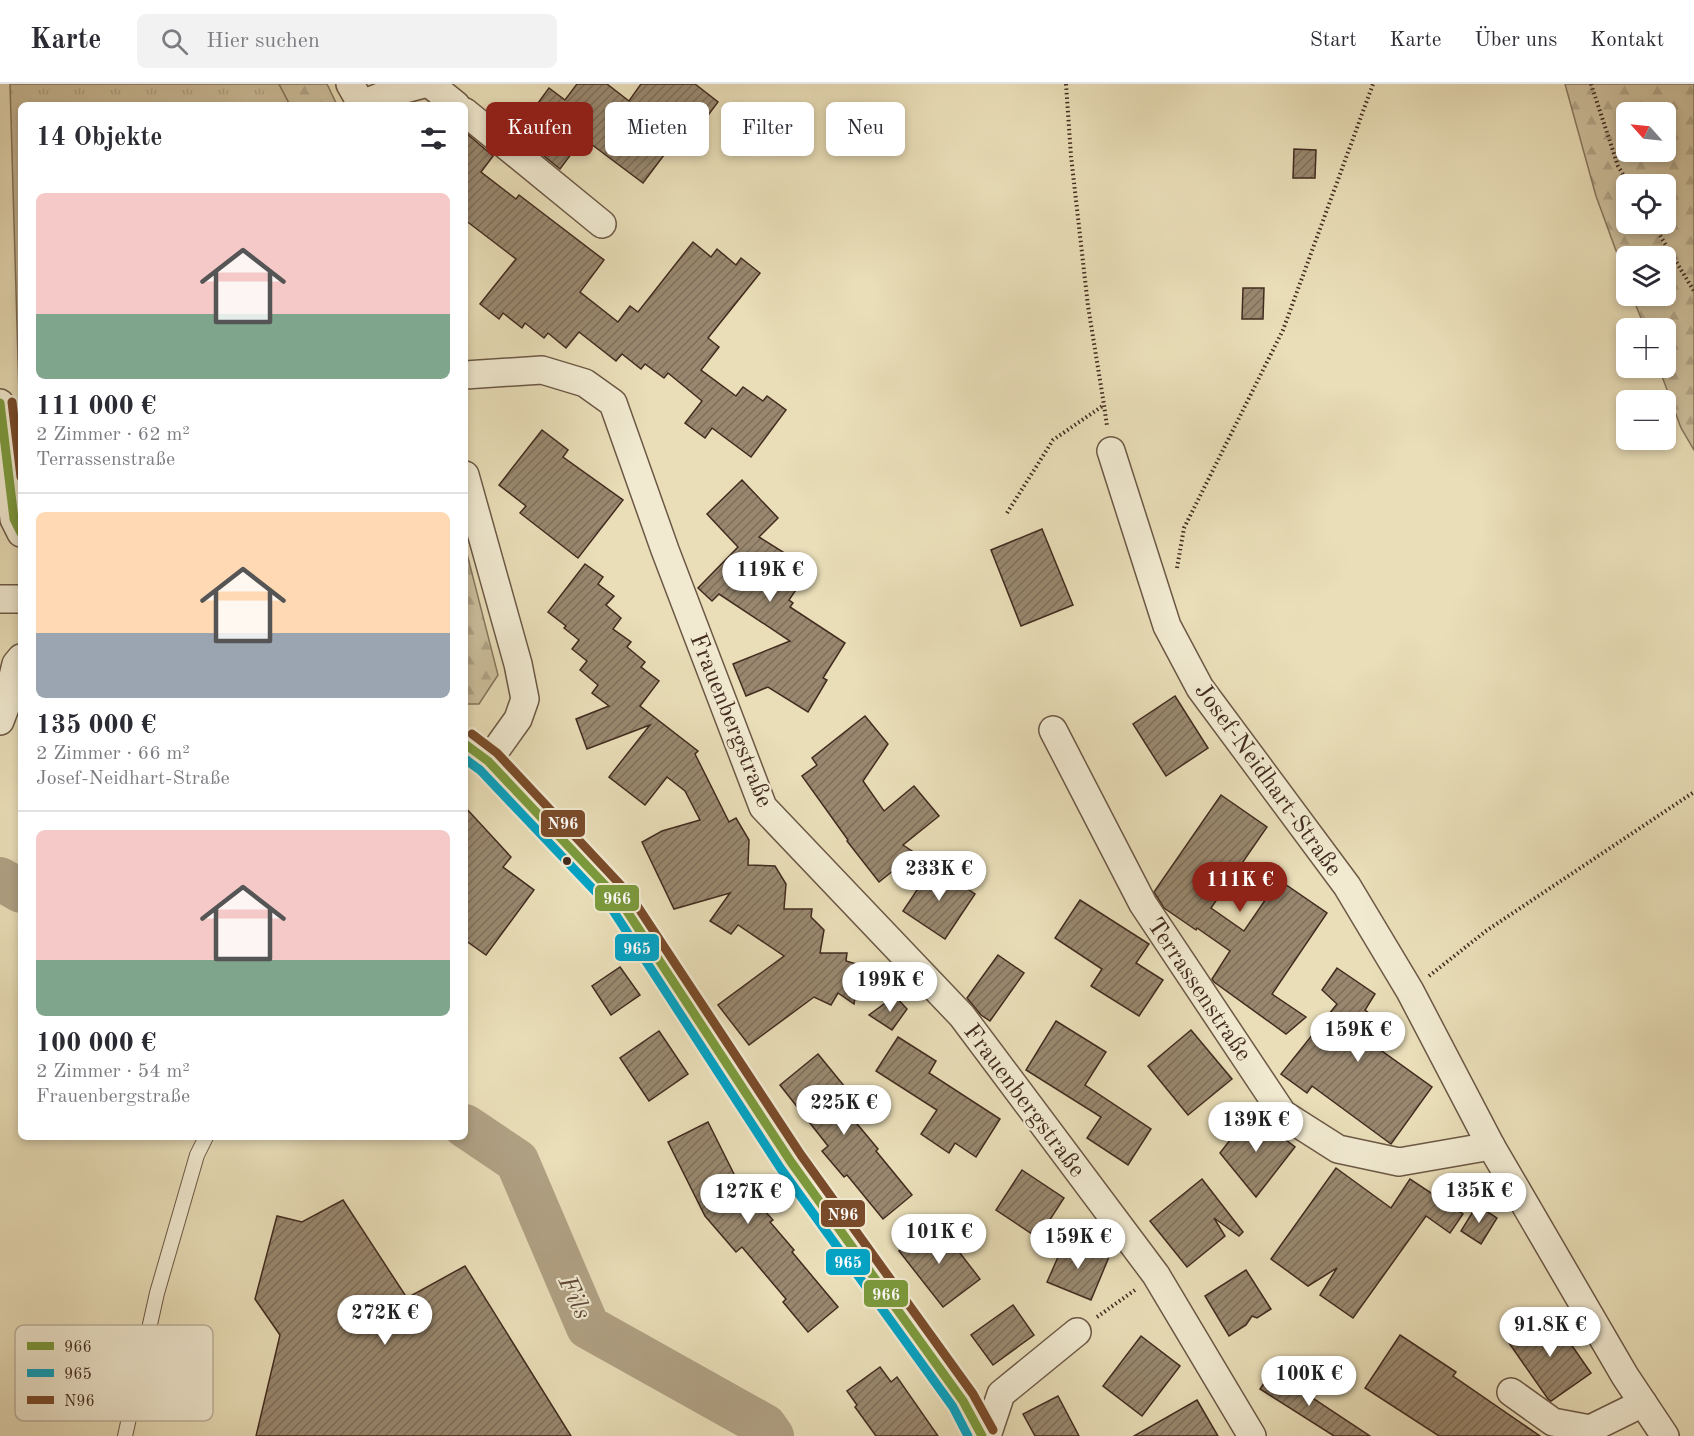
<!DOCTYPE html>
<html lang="de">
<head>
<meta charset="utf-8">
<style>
	:root { --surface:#fff; --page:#f2f2f3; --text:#2b2b33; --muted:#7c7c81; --line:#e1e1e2; --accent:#8f2418 }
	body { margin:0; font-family:"Old Standard TT",serif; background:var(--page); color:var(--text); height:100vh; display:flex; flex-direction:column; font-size:22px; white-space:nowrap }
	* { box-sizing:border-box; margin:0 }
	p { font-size:20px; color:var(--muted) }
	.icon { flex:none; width:33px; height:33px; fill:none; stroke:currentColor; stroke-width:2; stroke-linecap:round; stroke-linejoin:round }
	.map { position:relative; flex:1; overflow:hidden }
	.side { position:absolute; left:18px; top:18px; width:450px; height:1038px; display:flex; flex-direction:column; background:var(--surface); border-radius:9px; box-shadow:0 3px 9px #0003 }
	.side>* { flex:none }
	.banner { position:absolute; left:486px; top:18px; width:570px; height:54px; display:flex; gap:12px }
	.needle { width:39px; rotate:297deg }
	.tools { position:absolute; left:1616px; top:18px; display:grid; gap:12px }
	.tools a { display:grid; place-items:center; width:60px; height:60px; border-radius:9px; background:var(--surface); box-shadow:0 3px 9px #0003; font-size:30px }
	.price { position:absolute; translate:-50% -51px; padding:0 14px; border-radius:21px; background:#fff; color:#222; font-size:20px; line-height:39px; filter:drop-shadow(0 2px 3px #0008) }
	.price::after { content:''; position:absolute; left:50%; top:36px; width:18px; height:14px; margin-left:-9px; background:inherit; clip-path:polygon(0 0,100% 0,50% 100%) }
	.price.active { background:var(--accent); color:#fff }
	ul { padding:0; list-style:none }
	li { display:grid; align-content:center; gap:12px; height:318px; padding:0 18px }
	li+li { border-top:2px solid var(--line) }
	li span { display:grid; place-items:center; height:186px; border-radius:9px; color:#555 }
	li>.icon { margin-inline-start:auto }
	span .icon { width:108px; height:108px; fill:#fffc; stroke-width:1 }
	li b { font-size:26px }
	h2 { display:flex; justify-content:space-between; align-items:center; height:72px; padding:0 18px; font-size:26px }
	.tag { padding:0 21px; border-radius:9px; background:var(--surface); box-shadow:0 3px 9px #0003; font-size:21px; line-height:54px }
	.tag.active { background:var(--accent); color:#fff }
	header { display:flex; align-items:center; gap:36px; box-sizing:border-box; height:84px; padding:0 30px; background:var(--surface); border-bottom:2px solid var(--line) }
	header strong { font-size:28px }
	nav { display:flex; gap:33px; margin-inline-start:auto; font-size:21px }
	.search { width:420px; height:54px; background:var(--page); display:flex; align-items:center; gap:15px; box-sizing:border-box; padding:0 21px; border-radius:9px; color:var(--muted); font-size:22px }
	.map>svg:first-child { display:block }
</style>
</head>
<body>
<header>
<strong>Karte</strong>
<div class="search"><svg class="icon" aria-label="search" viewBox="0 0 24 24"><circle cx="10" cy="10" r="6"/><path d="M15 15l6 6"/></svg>Hier suchen</div>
<nav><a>Start</a><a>Karte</a><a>Über uns</a><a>Kontakt</a></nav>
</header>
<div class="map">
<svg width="1694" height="1352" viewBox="0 0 1694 1352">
	<defs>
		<pattern id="grass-tufts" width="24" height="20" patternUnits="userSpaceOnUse" patternTransform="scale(1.5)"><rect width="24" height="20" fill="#cdc09e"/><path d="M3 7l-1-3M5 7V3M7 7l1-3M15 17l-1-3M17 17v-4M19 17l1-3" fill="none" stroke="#b1a588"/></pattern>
		<pattern id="forest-firs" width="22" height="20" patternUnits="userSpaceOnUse" patternTransform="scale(1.5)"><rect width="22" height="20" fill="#cdc09e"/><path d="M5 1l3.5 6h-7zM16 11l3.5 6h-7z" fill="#b1a588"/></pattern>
		<pattern id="building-hatch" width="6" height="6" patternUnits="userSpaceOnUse" patternTransform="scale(1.5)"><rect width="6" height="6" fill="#99886f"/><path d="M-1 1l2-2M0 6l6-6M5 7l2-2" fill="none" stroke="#7e6f5b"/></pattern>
	</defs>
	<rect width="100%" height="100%" fill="#e9deb8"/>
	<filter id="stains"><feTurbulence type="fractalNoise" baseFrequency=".00333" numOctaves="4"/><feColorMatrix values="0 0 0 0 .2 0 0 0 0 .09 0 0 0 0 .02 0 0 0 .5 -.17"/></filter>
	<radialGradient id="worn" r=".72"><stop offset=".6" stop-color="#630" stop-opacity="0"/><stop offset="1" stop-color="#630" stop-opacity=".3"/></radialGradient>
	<polygon fill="url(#grass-tufts)" stroke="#88765e" stroke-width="1.5" points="10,0 279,0 290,21 21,21 21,379"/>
	<g fill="url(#forest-firs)" stroke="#88765e" stroke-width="1.5" fill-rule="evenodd">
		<polygon points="279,0 327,0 337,21 290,21"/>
		<path d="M1565 0H1694V366L1681 344 1659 284H1665V244H1645L1632 212H1665V172H1626V194L1596 112ZM1626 28H1665V68H1626ZM1626 100H1665V140H1626Z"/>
		<polygon points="465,462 498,591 479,620 465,620"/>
	</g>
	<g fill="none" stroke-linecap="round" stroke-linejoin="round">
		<g stroke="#b0a184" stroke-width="44">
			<polyline points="0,795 21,807"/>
			<polyline points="465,1042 517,1077 588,1243 765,1342 772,1352"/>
		</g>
	</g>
	<g fill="url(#building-hatch)" stroke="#422b1f" stroke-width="1.5">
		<polygon points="577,0 607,0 629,17 641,0 695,0 718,18 679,70 670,63 643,99 583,54 560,85 516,49 549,4 565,16"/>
		<polygon points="465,48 493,72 481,88 516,115 519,111 604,176 580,208 618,238 630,222 638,228 693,158 711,173 717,165 736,181 741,174 760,189 708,254 719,263 701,286 736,312 743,303 763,317 767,312 786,326 751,373 712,344 705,354 685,339 702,317 668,289 664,294 645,280 641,285 622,270 616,277 579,248 566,264 548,249 544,254 525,239 522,244 503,229 499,235 480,220 516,175 465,136"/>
		<polygon points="1294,65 1316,66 1315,94 1293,94"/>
		<polygon points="1243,204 1264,204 1263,235 1242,235"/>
		<polygon points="542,346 568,366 563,373 623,416 578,474 520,429 526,422 499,401"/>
		<polygon points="742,396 778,434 759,453 810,485 789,516 793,519 790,523 845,559 823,594 827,596 808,628 768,603 746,612 733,580 790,557 719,510 712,517 698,504 738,463 707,430"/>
		<polygon points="1042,445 1073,521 1021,542 991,466"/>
		<polygon points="585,480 603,493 598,500 614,512 606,521 621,534 613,545 631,558 627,563 645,578 641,583 659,597 640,622 698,667 695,670 729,738 736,734 749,756 748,781 775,782 786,800 784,825 812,825 811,833 824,846 820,869 847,869 846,877 860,881 854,920 838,909 831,921 814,913 749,961 718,921 784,872 738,841 731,850 710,837 730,809 674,825 642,758 662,747 700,736 685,707 667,693 645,721 609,693 650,641 587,665 576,635 609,622 592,609 598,601 580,586 587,577 572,565 579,556 564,544 566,542 548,528"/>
		<polygon points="1175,612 1208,664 1166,692 1133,640"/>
		<polygon points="865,632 888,660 863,697 884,727 914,702 939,732 903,761 915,769 879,798 847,757 848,756 802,692 817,681 812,674"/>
		<polygon points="1221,711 1267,743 1211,824 1244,847 1279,796 1327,829 1272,910 1306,933 1286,950 1214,898 1212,895 1230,867 1197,844 1196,846 1164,824 1154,808"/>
		<polygon points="465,723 511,773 503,783 534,806 486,871 465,856"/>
		<polygon points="933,782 975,810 945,855 903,827"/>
		<polygon points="1080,816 1149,860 1136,879 1163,896 1139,932 1091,902 1102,885 1055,854"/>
		<polygon points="998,871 1024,889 990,937 981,931 967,914"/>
		<polygon points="620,883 640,911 611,931 592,902"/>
		<polygon points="1337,884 1375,910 1365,926 1395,949 1382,967 1432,1003 1391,1060 1312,1002 1307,1009 1281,990 1337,920 1322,906"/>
		<polygon points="895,912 907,925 892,946 869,931"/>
		<polygon points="1056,937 1106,968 1085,1001 1151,1045 1128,1081 1087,1054 1101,1033 1026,986"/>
		<polygon points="1191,946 1232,995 1188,1031 1148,982"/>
		<polygon points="659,947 688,990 649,1017 620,974"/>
		<polygon points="898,953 936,977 929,989 1000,1035 976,1073 955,1059 949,1069 921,1050 937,1026 876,987"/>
		<polygon points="818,970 849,1008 838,1017 878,1065 876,1067 912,1111 883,1135 847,1091 844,1093 822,1067 828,1062 780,1001"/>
		<polygon points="1251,1029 1295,1063 1256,1113 1220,1069"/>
		<polygon points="708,1038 748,1118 753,1114 773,1136 770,1138 794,1166 792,1168 838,1223 808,1248 783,1218 786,1215 742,1163 736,1168 705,1132 668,1058"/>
		<polygon points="1336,1084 1391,1124 1410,1095 1463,1130 1450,1149 1426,1132 1353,1234 1320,1211 1337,1184 1308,1202 1271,1175"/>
		<polygon points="1022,1086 1064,1114 1038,1154 996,1126"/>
		<polygon points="1202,1095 1243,1148 1239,1152 1214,1134 1225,1152 1187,1183 1150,1137"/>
		<polygon points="343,1116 407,1214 465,1182 571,1352 256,1352 280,1251 255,1215 277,1132 302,1138"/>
		<polygon points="1477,1121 1497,1134 1481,1160 1461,1147"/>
		<polygon points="936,1138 980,1195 943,1223 899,1167"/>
		<polygon points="1066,1155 1109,1173 1091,1216 1047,1198"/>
		<polygon points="1246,1186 1271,1225 1257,1234 1252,1232 1246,1241 1229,1252 1205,1212"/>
		<polygon points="1013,1221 1034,1251 993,1281 971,1251"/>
		<polygon points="1550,1230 1591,1289 1551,1317 1548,1315 1509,1259"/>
		<polygon points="1400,1251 1456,1288 1453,1292 1540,1352 1439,1352 1365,1304"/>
		<polygon points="1141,1252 1180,1282 1142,1332 1103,1302"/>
		<polygon points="880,1283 891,1298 897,1293 938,1352 876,1352 855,1323 857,1321 847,1307"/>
		<polygon points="1272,1287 1370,1352 1334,1352 1260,1305"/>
		<polygon points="1058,1312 1079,1352 1035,1352 1023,1330"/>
		<polygon points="1197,1316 1218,1352 1134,1352"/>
	</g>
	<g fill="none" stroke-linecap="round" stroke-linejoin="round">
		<defs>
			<polyline id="lane" points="125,1352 157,1209 197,1071 206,1053"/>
			<g id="street">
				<polyline points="350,0 362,21"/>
				<polyline points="430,0 456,21"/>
				<polyline points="362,20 390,9 424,0"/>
				<polyline points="465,28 602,140"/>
				<polyline points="465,291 542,286 585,299 613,319 665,466 763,723 962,932 1156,1191 1252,1352"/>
				<polyline points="0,319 14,435 21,449"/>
				<polyline points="1111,367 1167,542 1200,604 1347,802 1410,907 1491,1062 1625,1292 1665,1352"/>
				<polyline points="465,391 518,580 525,615 518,635 488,677"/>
				<polyline points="0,515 21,515"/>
				<polyline points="0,637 6,621 16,580 21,574"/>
				<polyline points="1053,646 1143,820 1283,1030 1338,1065 1399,1078 1491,1062"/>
				<polyline points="465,660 488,677 565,758 621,818 791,1078 963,1317 982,1352"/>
				<polyline points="1511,1308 1553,1338 1590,1345 1643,1319"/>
				<polyline points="987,1352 1001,1310 1077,1248"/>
			</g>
		</defs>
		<use href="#lane" stroke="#6c5845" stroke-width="16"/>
		<use href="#street" stroke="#6c5845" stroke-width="30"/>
		<g stroke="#422b1f" stroke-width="4" stroke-dasharray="1.5 3" stroke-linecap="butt">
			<polyline points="1066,0 1071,72 1088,222 1104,321"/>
			<polyline points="1591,0 1618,82 1629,100"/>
			<polyline points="1653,140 1694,207"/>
			<polyline points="1007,429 1053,356 1104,321 1107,342"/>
			<polyline points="1177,484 1184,444 1283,246 1373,0"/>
			<polyline points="1429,892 1486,847 1694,708"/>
			<polyline points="1097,1233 1135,1206"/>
		</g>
		<use href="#lane" stroke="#f1ead1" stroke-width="14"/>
		<use href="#street" stroke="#f1ead1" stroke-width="27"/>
		<defs>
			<g id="bus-1">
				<polyline points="0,319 14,435 21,449"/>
				<polyline points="465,660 488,677 621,818 791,1078 963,1317 982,1352"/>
			</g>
			<polyline id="bus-2" points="465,675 480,686 612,825 781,1085 953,1323 968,1352"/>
			<g id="bus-3">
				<polyline points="12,318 21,393"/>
				<polyline points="472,650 497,669 630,811 801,1071 973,1310 993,1346"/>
			</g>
		</defs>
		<use href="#bus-1" stroke="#f1ead1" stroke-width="14"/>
		<use href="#bus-2" stroke="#f1ead1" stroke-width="14"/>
		<use href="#bus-3" stroke="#f1ead1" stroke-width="14"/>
		<use href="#bus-1" stroke="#7b9a3c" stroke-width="9"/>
		<use href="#bus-2" stroke="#03a3c5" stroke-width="9"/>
		<use href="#bus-3" stroke="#7a4b2a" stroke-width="9"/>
	</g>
	<circle fill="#422b1f" stroke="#f1ead1" stroke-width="2" cx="567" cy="777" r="5"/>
	<g text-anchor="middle" stroke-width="4.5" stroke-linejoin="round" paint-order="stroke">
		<g font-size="24" fill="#422b1f" stroke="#f1ead1">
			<text transform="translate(732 636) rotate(68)" y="8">Frauenbergstraße</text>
			<text transform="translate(1269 695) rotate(54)" y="8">Josef-Neidhart-Straße</text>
			<text transform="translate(1200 905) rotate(56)" y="8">Terrassenstraße</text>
			<text transform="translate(1025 1016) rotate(53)" y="8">Frauenbergstraße</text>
		</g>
		<g font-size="26" font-style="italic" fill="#5e4838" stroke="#f1ead1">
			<text transform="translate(576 1213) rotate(65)" y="9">Fils</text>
		</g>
	</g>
	<rect x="15" y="1241" width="198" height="96" rx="9" fill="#f1ead1" stroke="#bcb19c" stroke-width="1.5"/>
	<rect x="27" y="1258" width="27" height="8" fill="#7b9a3c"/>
	<rect x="27" y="1285" width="27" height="8" fill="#03a3c5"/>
	<rect x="27" y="1312" width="27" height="8" fill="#7a4b2a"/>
	<g font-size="16" fill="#422b1f">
		<text x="64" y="1268">966</text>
		<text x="64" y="1295">965</text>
		<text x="64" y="1322">N96</text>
	</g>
	<g stroke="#f1ead1" stroke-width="2">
		<rect x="540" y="725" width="46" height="29" rx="6" fill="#7a4b2a"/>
		<rect x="594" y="800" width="46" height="28" rx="6" fill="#7b9a3c"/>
		<rect x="614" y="849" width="46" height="29" rx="6" fill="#03a3c5"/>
		<rect x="820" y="1115" width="46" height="29" rx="6" fill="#7a4b2a"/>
		<rect x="825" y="1164" width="46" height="28" rx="6" fill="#03a3c5"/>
		<rect x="863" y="1195" width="46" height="29" rx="6" fill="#7b9a3c"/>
	</g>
	<g font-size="16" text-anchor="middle" font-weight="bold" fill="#fff">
		<text x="563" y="745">N96</text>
		<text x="617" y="820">966</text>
		<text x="637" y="870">965</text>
		<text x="843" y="1136">N96</text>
		<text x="848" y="1184">965</text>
		<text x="886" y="1216">966</text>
	</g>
	<rect width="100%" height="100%" filter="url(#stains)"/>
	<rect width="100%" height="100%" fill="url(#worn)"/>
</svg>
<div class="tools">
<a><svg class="needle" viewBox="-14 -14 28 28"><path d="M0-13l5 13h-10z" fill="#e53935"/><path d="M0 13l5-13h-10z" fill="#7c7c81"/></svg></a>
<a><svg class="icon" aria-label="locate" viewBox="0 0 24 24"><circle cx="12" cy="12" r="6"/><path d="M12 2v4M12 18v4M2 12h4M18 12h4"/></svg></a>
<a><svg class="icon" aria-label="layers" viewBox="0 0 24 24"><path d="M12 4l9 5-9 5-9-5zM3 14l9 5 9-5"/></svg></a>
<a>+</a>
<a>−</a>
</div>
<b class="price" style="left:770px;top:519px">119K €</b>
<b class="price" style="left:939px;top:818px">233K €</b>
<b class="price active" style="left:1240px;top:829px">111K €</b>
<b class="price" style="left:890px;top:929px">199K €</b>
<b class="price" style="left:1358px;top:979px">159K €</b>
<b class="price" style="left:844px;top:1052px">225K €</b>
<b class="price" style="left:1256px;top:1069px">139K €</b>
<b class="price" style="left:1479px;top:1140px">135K €</b>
<b class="price" style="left:748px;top:1141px">127K €</b>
<b class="price" style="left:939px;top:1181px">101K €</b>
<b class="price" style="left:1078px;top:1186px">159K €</b>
<b class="price" style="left:385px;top:1262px">272K €</b>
<b class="price" style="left:1550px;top:1274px">91.8K €</b>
<b class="price" style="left:1309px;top:1323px">100K €</b>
<div class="banner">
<a class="tag active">Kaufen</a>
<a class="tag">Mieten</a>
<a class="tag">Filter</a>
<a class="tag">Neu</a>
</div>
<section class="side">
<h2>14 Objekte<svg class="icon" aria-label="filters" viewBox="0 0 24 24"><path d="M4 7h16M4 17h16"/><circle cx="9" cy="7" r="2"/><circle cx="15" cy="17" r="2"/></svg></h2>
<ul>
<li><span style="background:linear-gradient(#f6c9c9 65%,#7fa58c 0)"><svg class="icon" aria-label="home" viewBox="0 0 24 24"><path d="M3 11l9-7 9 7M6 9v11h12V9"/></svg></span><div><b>111 000 €</b><p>2 Zimmer · 62 m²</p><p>Terrassenstraße</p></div></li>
<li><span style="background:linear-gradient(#ffd9b3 65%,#9aa5b1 0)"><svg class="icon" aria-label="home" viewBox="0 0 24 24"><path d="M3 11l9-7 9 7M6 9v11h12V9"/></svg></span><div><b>135 000 €</b><p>2 Zimmer · 66 m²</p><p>Josef-Neidhart-Straße</p></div></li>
<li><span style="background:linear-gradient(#f6c9c9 70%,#7fa58c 0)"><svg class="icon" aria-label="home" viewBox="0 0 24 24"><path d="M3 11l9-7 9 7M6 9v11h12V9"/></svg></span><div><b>100 000 €</b><p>2 Zimmer · 54 m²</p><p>Frauenbergstraße</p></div></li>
</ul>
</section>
</div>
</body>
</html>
